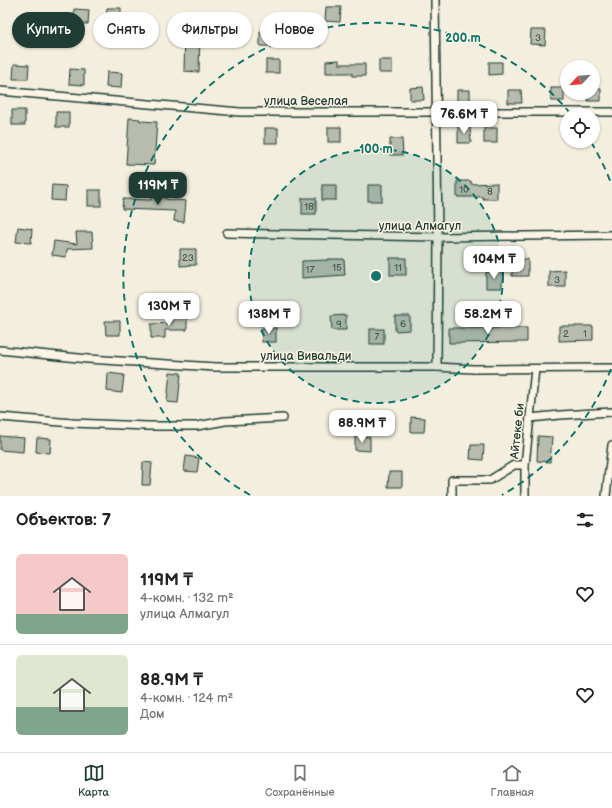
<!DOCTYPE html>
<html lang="ru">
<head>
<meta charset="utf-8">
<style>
	:root { --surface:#fff; --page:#f2f2f2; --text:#222; --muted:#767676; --line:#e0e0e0; --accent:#1f3d34 }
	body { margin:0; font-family:"Balsamiq Sans",sans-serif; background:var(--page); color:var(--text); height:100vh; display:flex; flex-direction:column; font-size:15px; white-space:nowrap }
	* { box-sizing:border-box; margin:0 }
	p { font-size:13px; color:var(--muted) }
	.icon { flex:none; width:22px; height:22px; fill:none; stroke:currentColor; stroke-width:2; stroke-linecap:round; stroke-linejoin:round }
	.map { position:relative; height:496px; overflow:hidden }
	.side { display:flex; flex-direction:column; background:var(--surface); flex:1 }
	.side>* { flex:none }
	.top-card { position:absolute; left:12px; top:12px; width:400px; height:36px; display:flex; gap:8px }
	.needle { width:26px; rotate:244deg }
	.controls { position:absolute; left:560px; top:60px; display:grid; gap:8px }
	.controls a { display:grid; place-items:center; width:40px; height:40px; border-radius:50%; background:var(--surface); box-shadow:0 1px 3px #0004; font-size:20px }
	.price { position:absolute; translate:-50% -34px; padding:0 9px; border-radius:8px; background:#fff; color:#222; font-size:13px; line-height:26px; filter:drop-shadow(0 1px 2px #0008) }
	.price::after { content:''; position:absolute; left:50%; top:24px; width:12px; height:9px; margin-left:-6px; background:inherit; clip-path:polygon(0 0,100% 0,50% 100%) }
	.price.on { background:var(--accent); color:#fff }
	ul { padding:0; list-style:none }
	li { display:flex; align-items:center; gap:12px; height:100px; padding:0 16px }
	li+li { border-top:1px solid var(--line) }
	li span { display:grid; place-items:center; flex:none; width:112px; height:80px; border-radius:6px; color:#555 }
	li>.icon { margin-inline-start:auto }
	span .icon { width:48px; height:48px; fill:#fffc; stroke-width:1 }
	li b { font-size:17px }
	h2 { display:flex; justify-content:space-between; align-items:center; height:48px; padding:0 16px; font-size:17px }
	.tag { padding:0 14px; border-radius:18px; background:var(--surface); box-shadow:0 1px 3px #0004; font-size:14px; line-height:36px }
	.tag.on { background:var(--accent); color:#fff }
	.tabs { display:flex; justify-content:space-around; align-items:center; height:56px; border-top:1px solid var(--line); background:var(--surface); font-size:11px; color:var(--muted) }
	.tabs a { display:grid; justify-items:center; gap:2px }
	.tabs .on { color:var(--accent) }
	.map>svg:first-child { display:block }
</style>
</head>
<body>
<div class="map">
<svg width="612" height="496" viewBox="0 0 612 496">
	<rect width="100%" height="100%" fill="#f3eede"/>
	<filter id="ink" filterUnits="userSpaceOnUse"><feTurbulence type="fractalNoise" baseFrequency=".025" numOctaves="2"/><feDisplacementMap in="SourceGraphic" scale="8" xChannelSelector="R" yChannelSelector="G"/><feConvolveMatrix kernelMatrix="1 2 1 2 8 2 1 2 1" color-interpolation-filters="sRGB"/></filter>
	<g filter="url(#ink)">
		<g fill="#b8bcae" stroke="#1f3d34">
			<polygon points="326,7 341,7 340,22 325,21"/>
			<polygon points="107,8 121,8 121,23 106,23"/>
			<polygon points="74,9 89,10 88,24 74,24"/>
			<polygon points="531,30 546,30 545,45 530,44"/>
			<polygon points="260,31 275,32 275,46 260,46"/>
			<polygon points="306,31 321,32 320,46 305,46"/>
			<polygon points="185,32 200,32 199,72 184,71"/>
			<rect x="266" y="60" width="13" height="13"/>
			<polygon points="339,60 339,64 365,64 365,76 352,76 352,73 326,73 326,61"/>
			<rect x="379" y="60" width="13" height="13"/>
			<polygon points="489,62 502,62 502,74 489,75"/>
			<polygon points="14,64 29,65 28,79 13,79"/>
			<polygon points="70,69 84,70 84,85 69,84"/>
			<polygon points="107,72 122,73 121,88 106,87"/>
			<polygon points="423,87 424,100 410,100 410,88"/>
			<rect x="551" y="88" width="13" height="13"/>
			<polygon points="593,88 601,88 601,101 588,101 588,93 593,93"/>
			<polygon points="457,90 470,90 470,102 457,103"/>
			<polygon points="508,90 521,90 522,103 508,103"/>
			<rect x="12" y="110" width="13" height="15"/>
			<rect x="56" y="112" width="13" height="15"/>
			<polygon points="129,118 140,119 140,121 157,122 154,165 126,164"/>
			<rect x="328" y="127" width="13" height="15"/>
			<polygon points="458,127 470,127 471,143 458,143"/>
			<rect x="265" y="128" width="13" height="15"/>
			<rect x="484" y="128" width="13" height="15"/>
			<polygon points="390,139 402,139 403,155 390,155"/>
			<polygon points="457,181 471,181 471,184 497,183 497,199 483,199 483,197 457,197"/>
			<polygon points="52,185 66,186 65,201 51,200"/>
			<rect x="322" y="185" width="14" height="15"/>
			<rect x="368" y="185" width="14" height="16"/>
			<rect x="88" y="190" width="13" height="16"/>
			<polygon points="151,195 165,195 165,199 186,201 184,222 174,221 175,211 122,209 123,199 151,200"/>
			<rect x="302" y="198" width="14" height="16"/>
			<polygon points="18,227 32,229 31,243 16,242"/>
			<polygon points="76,232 92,232 93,248 67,249 66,257 52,255 54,241 77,244"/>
			<polygon points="180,249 196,249 196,265 180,266"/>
			<rect x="390" y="258" width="16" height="17"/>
			<polygon points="328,259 344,259 345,275 302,278 302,261 328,260"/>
			<polygon points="528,259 528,276 512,276 512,260"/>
			<polygon points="565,270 565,287 549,287 549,271"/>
			<polygon points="502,271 502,288 486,288 486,272"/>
			<polygon points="346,315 346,330 332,330 331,316"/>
			<polygon points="172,316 187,316 187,330 165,330 165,338 151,338 151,324 172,323"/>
			<polygon points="395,316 410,316 410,330 395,331"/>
			<polygon points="105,321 120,321 120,335 106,335"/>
			<polygon points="559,326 593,326 593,340 559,341"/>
			<rect x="262" y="328" width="14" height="14"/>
			<polygon points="449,328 527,328 527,342 449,343"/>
			<rect x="370" y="329" width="14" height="15"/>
			<polygon points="170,372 181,373 178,403 167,402"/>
			<polygon points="108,373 124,375 122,393 107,391"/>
			<polygon points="411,417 425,418 424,432 411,432"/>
			<polygon points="0,436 24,438 23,452 0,450"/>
			<polygon points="355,436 370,437 370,451 355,450"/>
			<polygon points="538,436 552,437 550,462 537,461"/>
			<polygon points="37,438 51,439 50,453 36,452"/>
			<polygon points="471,445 484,445 483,460 470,459"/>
			<polygon points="186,456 199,458 197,472 184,471"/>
			<polygon points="143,462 152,463 150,485 142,485"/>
			<polygon points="389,472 402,472 402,487 388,487"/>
		</g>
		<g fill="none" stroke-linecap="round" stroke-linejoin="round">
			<defs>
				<g id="minor">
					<polyline points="435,0 438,237 437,367"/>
					<polyline points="0,91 240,112 612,112"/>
					<polyline points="227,233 438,237 612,235"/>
					<polyline points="0,350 88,359 215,367 437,367 473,369 612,368"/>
					<polyline points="0,417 73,423 147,426 197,426 225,421 283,418"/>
					<polyline points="530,418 560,415 612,412"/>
					<polyline points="452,496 452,480 490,480 514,465 525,465"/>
					<polyline points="525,496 525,465 535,369"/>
					<polyline points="606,496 612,445"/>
				</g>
			</defs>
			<use href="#minor" stroke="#1f3d34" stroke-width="10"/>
			<use href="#minor" stroke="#fcf5e5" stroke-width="7"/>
		</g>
	</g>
	<circle cx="376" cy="276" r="127" fill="#0f766e" fill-opacity=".12"/>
	<g fill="none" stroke="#0f766e" stroke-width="2" stroke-dasharray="7 5">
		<circle cx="376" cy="276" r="127"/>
		<path d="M611 369A253 253 0 0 1 502 495M250 495A253 253 0 1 1 570 113M591 142A253 253 0 0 1 611 183"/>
	</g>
	<g text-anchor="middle" stroke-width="3" stroke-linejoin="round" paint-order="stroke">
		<g font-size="10" fill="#455d52">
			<text x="538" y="41">3</text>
			<text x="464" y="193">10</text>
			<text x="490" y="195">8</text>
			<text x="309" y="210">18</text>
			<text x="188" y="261">23</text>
			<text x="337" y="271">15</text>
			<text x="398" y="271">11</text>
			<text x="310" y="273">17</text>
			<text x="557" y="283">3</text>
			<text x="339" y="327">9</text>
			<text x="403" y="327">6</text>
			<text x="566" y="337">2</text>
			<text x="585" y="337">1</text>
			<text x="377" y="340">7</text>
		</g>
		<g font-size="12" fill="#1f3d34" stroke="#fcf5e5">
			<text x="306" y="105">улица Веселая</text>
			<text x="420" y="230">улица Алмагул</text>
			<text x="306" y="360">улица Вивальди</text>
			<text transform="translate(517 431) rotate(-84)" y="4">Айтеке би</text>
		</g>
	</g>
	<circle cx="376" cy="276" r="6" fill="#0f766e" stroke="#fcf5e5" stroke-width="2"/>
	<g font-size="12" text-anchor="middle" font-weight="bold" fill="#0f766e" stroke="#fcf5e5" stroke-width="3" stroke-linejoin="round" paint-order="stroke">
		<text x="463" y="42">200 m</text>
		<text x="376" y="153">100 m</text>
	</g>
</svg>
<div class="controls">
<a><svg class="needle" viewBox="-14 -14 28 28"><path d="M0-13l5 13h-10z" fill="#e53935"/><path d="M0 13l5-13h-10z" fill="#767676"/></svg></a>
<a><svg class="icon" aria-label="locate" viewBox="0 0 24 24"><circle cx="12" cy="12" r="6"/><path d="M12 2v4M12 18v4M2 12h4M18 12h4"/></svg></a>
</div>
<b class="price" style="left:464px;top:135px">76.6M ₸</b>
<b class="price on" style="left:158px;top:206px">119M ₸</b>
<b class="price" style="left:494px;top:280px">104M ₸</b>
<b class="price" style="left:169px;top:327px">130M ₸</b>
<b class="price" style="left:269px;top:335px">138M ₸</b>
<b class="price" style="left:488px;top:335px">58.2M ₸</b>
<b class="price" style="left:362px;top:444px">88.9M ₸</b>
<div class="top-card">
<a class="tag on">Купить</a>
<a class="tag">Снять</a>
<a class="tag">Фильтры</a>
<a class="tag">Новое</a>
</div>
</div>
<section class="side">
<h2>Объектов: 7<svg class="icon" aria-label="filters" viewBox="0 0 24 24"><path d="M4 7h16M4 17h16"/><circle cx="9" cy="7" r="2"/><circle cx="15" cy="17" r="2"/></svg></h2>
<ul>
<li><span style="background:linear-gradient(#f6c9c9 75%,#7fa58c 0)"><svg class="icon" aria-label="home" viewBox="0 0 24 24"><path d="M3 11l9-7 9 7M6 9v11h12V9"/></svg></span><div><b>119M ₸</b><p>4-комн. · 132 m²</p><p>улица Алмагул</p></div><svg class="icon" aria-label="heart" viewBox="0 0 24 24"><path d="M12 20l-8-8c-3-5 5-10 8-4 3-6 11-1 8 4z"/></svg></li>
<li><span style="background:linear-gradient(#dfe7d0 65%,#7fa58c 0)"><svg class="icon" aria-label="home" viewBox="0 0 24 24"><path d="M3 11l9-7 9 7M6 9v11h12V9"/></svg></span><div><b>88.9M ₸</b><p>4-комн. · 124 m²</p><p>Дом</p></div><svg class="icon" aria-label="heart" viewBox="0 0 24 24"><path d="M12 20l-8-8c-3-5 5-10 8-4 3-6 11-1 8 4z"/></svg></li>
</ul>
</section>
<nav class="tabs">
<a class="on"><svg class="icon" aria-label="map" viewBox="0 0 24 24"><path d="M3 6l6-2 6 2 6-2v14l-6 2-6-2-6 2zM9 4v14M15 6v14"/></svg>Карта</a>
<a><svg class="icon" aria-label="saved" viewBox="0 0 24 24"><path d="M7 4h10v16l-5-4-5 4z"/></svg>Сохранённые</a>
<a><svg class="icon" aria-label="home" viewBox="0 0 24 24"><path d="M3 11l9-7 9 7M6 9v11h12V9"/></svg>Главная</a>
</nav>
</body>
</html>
